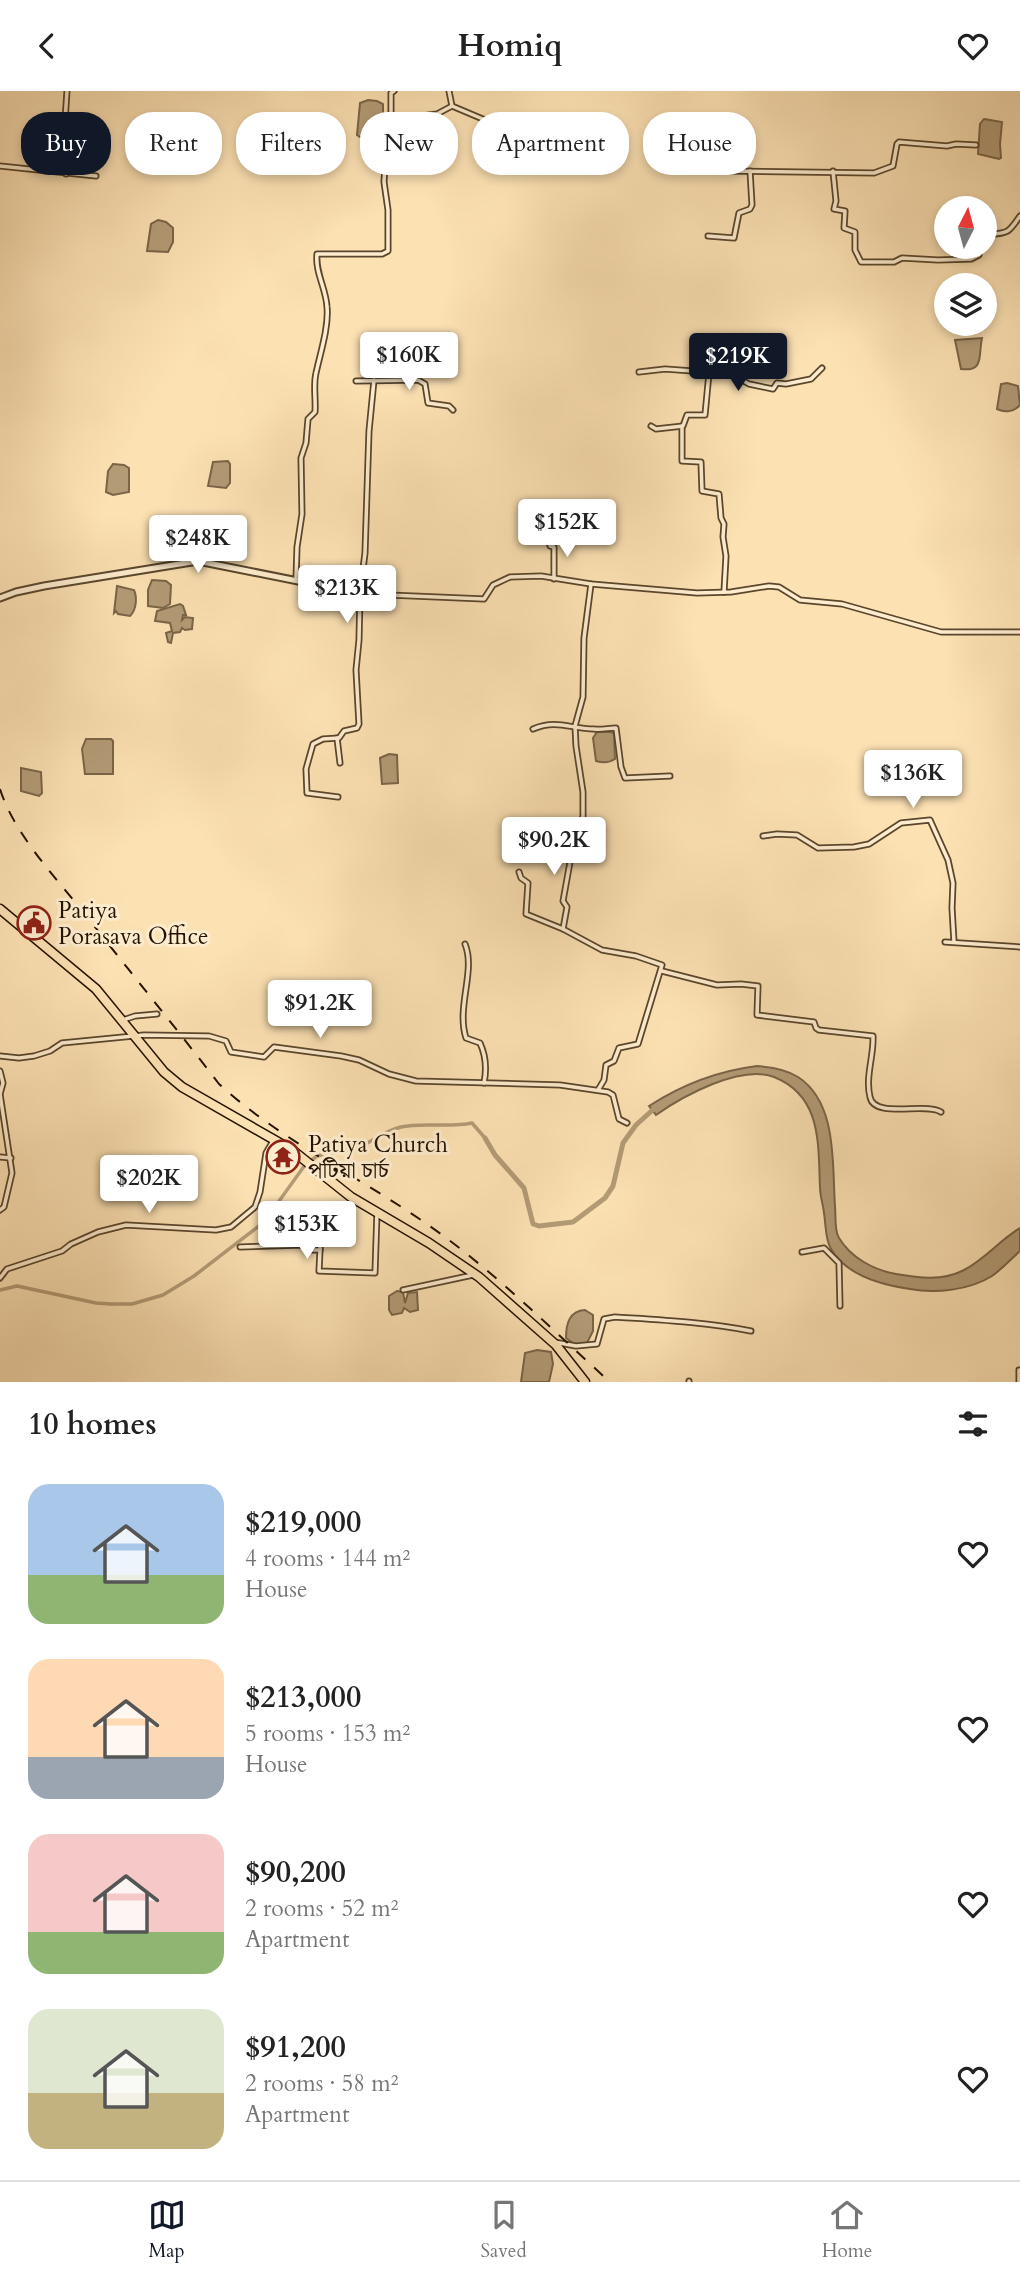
<!DOCTYPE html>
<html lang="en">
<head>
<meta charset="utf-8">
<style>
	:root { --surface:#fff; --page:#f2f2f2; --text:#222; --muted:#767676; --line:#e0e0e0; --accent:#111827 }
	body { margin:0; font-family:Cardo,"Noto Serif Bengali",serif; background:var(--page); color:var(--text); height:100vh; display:flex; flex-direction:column; font-size:26px; white-space:nowrap }
	* { box-sizing:border-box; margin:0 }
	p { font-size:23px; color:var(--muted) }
	.icon { flex:none; width:38px; height:38px; fill:none; stroke:currentColor; stroke-width:2; stroke-linecap:round; stroke-linejoin:round }
	.map { position:relative; height:1291px; overflow:hidden }
	.details { display:flex; flex-direction:column; background:var(--surface); flex:1 }
	.details>* { flex:none }
	.top-card { position:absolute; left:21px; top:21px; width:978px; height:63px; display:flex; gap:14px }
	.needle { width:46px; rotate:6deg }
	.controls { position:absolute; left:934px; top:105px; display:grid; gap:14px }
	.controls a { display:grid; place-items:center; width:63px; height:63px; border-radius:50%; background:var(--surface); box-shadow:0 4px 10px #0003; font-size:35px }
	.price { position:absolute; translate:-50% -60px; padding:0 16px; border-radius:7px; background:#fff; color:#222; font-size:23px; line-height:46px; filter:drop-shadow(0 2px 4px #0008) }
	.price::after { content:''; position:absolute; left:50%; top:42px; width:21px; height:16px; margin-left:-10px; background:inherit; clip-path:polygon(0 0,100% 0,50% 100%) }
	.price.selected { background:var(--accent); color:#fff }
	ul { padding:0; list-style:none }
	li { display:flex; align-items:center; gap:21px; height:175px; padding:0 28px }
	li span { display:grid; place-items:center; flex:none; width:196px; height:140px; border-radius:21px; color:#555 }
	li>.icon { margin-inline-start:auto }
	span .icon { width:84px; height:84px; fill:#fffc; stroke-width:1 }
	li b { font-size:30px }
	h2 { display:flex; justify-content:space-between; align-items:center; height:84px; padding:0 28px; font-size:30px }
	.chip { padding:0 24px; border-radius:28px; background:var(--surface); box-shadow:0 4px 10px #0003; font-size:24px; line-height:63px }
	.chip.selected { background:var(--accent); color:#fff }
	header { display:flex; justify-content:space-between; align-items:center; height:91px; padding:0 28px; background:var(--surface); font-size:32px; font-weight:700 }
	.dock { display:flex; justify-content:space-around; align-items:center; height:98px; border-top:2px solid var(--line); background:var(--surface); font-size:19px; color:var(--muted) }
	.dock a { display:grid; justify-items:center; gap:4px }
	.dock .selected { color:var(--accent) }
	.map>svg:first-child { display:block }
</style>
</head>
<body>
<header><svg class="icon" aria-label="back" viewBox="0 0 24 24"><path d="M15 5l-7 7 7 7"/></svg>Homiq<svg class="icon" aria-label="heart" viewBox="0 0 24 24"><path d="M12 20l-8-8c-3-5 5-10 8-4 3-6 11-1 8 4z"/></svg></header>
<div class="map">
<svg width="1020" height="1291" viewBox="0 0 1020 1291">
	<rect width="100%" height="100%" fill="#fce1b3"/>
	<filter id="stains"><feTurbulence type="fractalNoise" baseFrequency=".00286" numOctaves="4"/><feColorMatrix values="0 0 0 0 .2 0 0 0 0 .09 0 0 0 0 .02 0 0 0 .5 -.17"/></filter>
	<radialGradient id="worn" r=".72"><stop offset=".6" stop-color="#630" stop-opacity="0"/><stop offset="1" stop-color="#630" stop-opacity=".3"/></radialGradient>
	<g fill="#b39b76" stroke="#7a6447" stroke-width="2">
		<polygon points="368,9 377,10 383,13 383,32 379,46 360,46 357,44 360,12"/>
		<polygon points="984,28 1002,31 1000,53 1001,67 999,68 978,63 980,33"/>
		<polygon points="158,129 166,131 173,137 173,151 168,161 147,160 151,133"/>
		<path d="M982 247C978 264 985 281 961 278L955 249Z"/>
		<path d="M1007 292 1018 295 1020 314C1014 321 1005 322 997 318L1001 293Z"/>
		<polygon points="228,370 230,373 230,392 226,397 208,395 213,371"/>
		<polygon points="113,373 124,374 129,377 129,401 113,404 106,401 108,380"/>
		<polygon points="152,489 166,490 171,494 170,513 163,517 148,515 148,499"/>
		<path d="M117 495 134 499C137 506 137 518 130 525L118 523 116 520 114 522Z"/>
		<polygon points="180,513 183,515 186,524 183,524 182,529 185,526 193,527 192,538 185,539 182,537 180,541 173,542 171,552 168,551 166,542 172,540 170,532 155,530 157,520"/>
		<path d="M597 641H611L614 643 615 668C609 672 603 672 596 670L593 647Z"/>
		<polygon points="86,648 111,648 113,650 113,683 85,683 82,658"/>
		<polygon points="389,663 397,664 398,692 382,693 380,667"/>
		<polygon points="21,677 41,681 42,702 39,705 21,700"/>
		<path d="M757 975C771 976 786 978 798 986 838 1012 832 1074 835 1115 836 1124 834 1139 839 1147 851 1167 874 1179 896 1183 919 1187 943 1190 964 1179 985 1168 1000 1149 1020 1137V1160C1011 1168 1002 1178 992 1185 970 1199 935 1203 910 1198 882 1194 846 1184 831 1158 825 1148 826 1134 824 1122 823 1113 820 1105 820 1096 818 1053 822 1005 774 986 741 973 683 1005 656 1024L649 1015C683 993 717 980 757 975Z"/>
		<polygon points="397,1200 403,1201 405,1212 408,1202 417,1201 418,1219 410,1221 404,1217 402,1222 392,1224 389,1219 389,1205"/>
		<path d="M585 1219 593 1224V1240L587 1252 577 1255 566 1247C566 1233 569 1220 585 1219Z"/>
		<polygon points="537,1259 551,1261 553,1273 549,1291 521,1291 525,1262"/>
	</g>
	<g fill="none" stroke-linecap="round" stroke-linejoin="round">
		<path stroke="#b39b76" stroke-width="3.5" d="M0 1199 17 1195 96 1212 111 1213H132L163 1204 194 1185 264 1131 305 1074 317 1065 345 1059 352 1060C369 1053 383 1040 401 1036 422 1031 448 1037 472 1032L485 1047"/>
		<polyline stroke="#b39b76" stroke-width="5" points="485,1047 495,1064 524,1097 533,1133 539,1135 573,1131 605,1107 613,1095 623,1052 636,1034 657,1015"/>
		<defs>
			<g id="minor">
				<polyline points="449,0 452,15 504,37 500,72"/>
				<polyline points="391,29 437,23 452,15"/>
				<polyline points="0,75 96,85"/>
				<polyline points="728,80 874,82 893,75 897,53 899,51 947,55 956,53 976,54"/>
				<polyline points="833,80 836,110 834,118 845,120 844,137 855,141 855,159 861,171 894,171 902,167 938,169 971,168 979,164 978,156"/>
				<polyline points="66,83 64,45 67,0"/>
				<path d="M985 144C1008 142 1008 143 1020 125"/>
				<polyline points="708,145 734,147 739,122 750,118 752,114 750,80"/>
				<polyline points="639,281 665,278 720,282 733,284 749,293 773,298 777,292 786,293 811,288 822,277"/>
				<polyline points="356,290 418,289 425,293 428,312 449,315 453,319"/>
				<polyline points="651,335 656,338 683,335 687,324 705,324 709,282"/>
				<polyline points="682,335 682,370 701,371 702,400 719,403 721,427 724,433 723,446 726,465 724,501"/>
				<polyline points="554,488 554,456 550,455 548,444 553,443 553,437 558,437"/>
				<path d="M296 489 297 456 302 423 301 367 306 352 308 328 315 321C316 308 313 294 316 282 320 263 329 236 327 216 326 197 315 182 317 163H382L388 160V119L384 91 385 74 391 47V2L394 0"/>
				<polyline points="591,493 584,547 583,606 575,635 576,655 583,701 583,725 572,760 563,810 567,816 563,838 602,859 636,865 662,874 638,953 619,957 614,970 606,974 604,989 598,999"/>
				<polyline points="389,504 484,508 493,494 510,486 541,485 591,493 697,502 731,501 769,495 779,496 800,509 842,513 941,541 1020,541"/>
				<path d="M533 638C557 628 571 638 594 638 601 639 609 637 616 637L621 676 625 687 670 685"/>
				<polyline points="337,647 340,672"/>
				<polyline points="338,706 307,702 306,678 313,653 323,648 339,647 344,640 357,637 359,633 356,579 359,549 360,502 365,462 369,340 374,289"/>
				<polyline points="763,745 777,743 797,744 818,757 854,756 869,753 901,732 930,729 948,769 953,792 952,817 954,851"/>
				<polyline points="519,781 521,787 528,792 526,823 563,838"/>
				<polyline points="945,851 1020,856"/>
				<path d="M465 853C476 880 456 916 466 947L480 952C486 965 487 977 484 992"/>
				<path d="M662 880 717 894 741 893 758 895 757 924 814 931 816 937 819 939 873 945C874 965 865 986 870 1006 874 1028 926 1011 941 1021"/>
				<polyline points="123,929 135,925 157,923"/>
				<polyline points="0,965 19,967 34,965 50,960 62,952 144,944 209,945 226,950 231,961 264,966 274,956 341,965 359,969 389,983 416,990 560,994 608,1001 613,1004 619,1028 627,1032"/>
				<polyline points="0,980 3,992 0,1003 12,1082 4,1116 0,1119"/>
				<polyline points="0,1066 11,1067"/>
				<polyline points="240,1156 303,1154 312,1159 320,1159 322,1119"/>
				<polyline points="320,1159 319,1180 375,1182 377,1121"/>
				<polyline points="802,1161 824,1157 839,1172 840,1215"/>
				<polyline points="0,1187 7,1178 62,1160 71,1153 98,1141 126,1134 216,1139 231,1136 255,1116 260,1101 266,1062 273,1050"/>
				<polyline points="403,1199 473,1184"/>
				<path d="M554 1251 576 1255 597 1253 604 1228 615 1226C661 1229 706 1231 751 1240"/>
				<polyline points="689,1291 689,1290"/>
				<polyline points="1019,1291 1019,1279"/>
			</g>
			<polyline id="tertiary" points="0,507 16,501 44,495 198,470 353,501 389,504"/>
			<polyline id="trunk" points="0,818 96,898 164,981 182,996 292,1059 351,1106 429,1152 479,1186 556,1254 585,1291"/>
		</defs>
		<use href="#minor" stroke="#5a462d" stroke-width="7"/>
		<use href="#tertiary" stroke="#5a462d" stroke-width="9"/>
		<use href="#trunk" stroke="#241200" stroke-width="11"/>
		<use href="#minor" stroke="#fdecce" stroke-width="3.5"/>
		<use href="#tertiary" stroke="#fdecce" stroke-width="5"/>
		<use href="#trunk" stroke="#fce1b3" stroke-width="8"/>
		<path stroke="#241200" stroke-width="2" stroke-dasharray="12 12" stroke-linecap="butt" d="M0 698C13 740 52 783 80 817 126 876 173 933 219 993 279 1048 354 1083 421 1129 489 1175 549 1236 610 1291"/>
	</g>
	<defs>
		<symbol id="civic-ring" viewBox="-11 -11 22 22"><circle r="9.5" fill="#fdecce" stroke="#8f2418" stroke-width="1.5"/><path d="M-.6-6.5H3V-4.5H.6V-3L4-1V1h2V6H-6V1h2V-1L-.6-3ZM-1.2 2.5V6h2.4V2.5Z" fill="#8f2418"/></symbol>
		<symbol id="temple-ring" viewBox="-11 -11 22 22"><circle r="9.5" fill="#fdecce" stroke="#8f2418" stroke-width="1.5"/><path d="M0-6L5-2H3V0L6.5 2.5H4V6H1.5V3h-3V6H-4V2.5H-6.5L-3 0V-2H-5Z" fill="#8f2418"/></symbol>
	</defs>
	<g fill-rule="evenodd">
		<use href="#civic-ring" x="15" y="813" width="38" height="38"/>
		<use href="#temple-ring" x="264" y="1047" width="38" height="38"/>
	</g>
	<g text-anchor="middle" stroke-width="6" stroke-linejoin="round" paint-order="stroke">
		<g font-size="23" fill="#241200" stroke="#fdecce" text-anchor="start">
			<text x="58" y="827">Patiya<tspan x="58" dy="26">Porasava Office</tspan></text>
			<text x="308" y="1061">Patiya Church<tspan x="308" dy="26">পটিয়া চার্চ</tspan></text>
		</g>
	</g>
	<rect width="100%" height="100%" filter="url(#stains)"/>
	<rect width="100%" height="100%" fill="url(#worn)"/>
</svg>
<div class="controls">
<a><svg class="needle" viewBox="-14 -14 28 28"><path d="M0-13l5 13h-10z" fill="#e53935"/><path d="M0 13l5-13h-10z" fill="#767676"/></svg></a>
<a><svg class="icon" aria-label="layers" viewBox="0 0 24 24"><path d="M12 4l9 5-9 5-9-5zM3 14l9 5 9-5"/></svg></a>
</div>
<b class="price" style="left:409px;top:301px">$160K</b>
<b class="price selected" style="left:738px;top:302px">$219K</b>
<b class="price" style="left:567px;top:468px">$152K</b>
<b class="price" style="left:198px;top:484px">$248K</b>
<b class="price" style="left:347px;top:534px">$213K</b>
<b class="price" style="left:913px;top:719px">$136K</b>
<b class="price" style="left:554px;top:786px">$90.2K</b>
<b class="price" style="left:320px;top:949px">$91.2K</b>
<b class="price" style="left:149px;top:1124px">$202K</b>
<b class="price" style="left:307px;top:1170px">$153K</b>
<div class="top-card">
<a class="chip selected">Buy</a>
<a class="chip">Rent</a>
<a class="chip">Filters</a>
<a class="chip">New</a>
<a class="chip">Apartment</a>
<a class="chip">House</a>
</div>
</div>
<section class="details">
<h2>10 homes<svg class="icon" aria-label="filters" viewBox="0 0 24 24"><path d="M4 7h16M4 17h16"/><circle cx="9" cy="7" r="2"/><circle cx="15" cy="17" r="2"/></svg></h2>
<ul>
<li><span style="background:linear-gradient(#a9c7e8 65%,#8fb573 0)"><svg class="icon" aria-label="home" viewBox="0 0 24 24"><path d="M3 11l9-7 9 7M6 9v11h12V9"/></svg></span><div><b>$219,000</b><p>4 rooms · 144 m²</p><p>House</p></div><svg class="icon" aria-label="heart" viewBox="0 0 24 24"><path d="M12 20l-8-8c-3-5 5-10 8-4 3-6 11-1 8 4z"/></svg></li>
<li><span style="background:linear-gradient(#ffd9b3 70%,#9aa5b1 0)"><svg class="icon" aria-label="home" viewBox="0 0 24 24"><path d="M3 11l9-7 9 7M6 9v11h12V9"/></svg></span><div><b>$213,000</b><p>5 rooms · 153 m²</p><p>House</p></div><svg class="icon" aria-label="heart" viewBox="0 0 24 24"><path d="M12 20l-8-8c-3-5 5-10 8-4 3-6 11-1 8 4z"/></svg></li>
<li><span style="background:linear-gradient(#f6c9c9 70%,#8fb573 0)"><svg class="icon" aria-label="home" viewBox="0 0 24 24"><path d="M3 11l9-7 9 7M6 9v11h12V9"/></svg></span><div><b>$90,200</b><p>2 rooms · 52 m²</p><p>Apartment</p></div><svg class="icon" aria-label="heart" viewBox="0 0 24 24"><path d="M12 20l-8-8c-3-5 5-10 8-4 3-6 11-1 8 4z"/></svg></li>
<li><span style="background:linear-gradient(#dfe7d0 60%,#c2b280 0)"><svg class="icon" aria-label="home" viewBox="0 0 24 24"><path d="M3 11l9-7 9 7M6 9v11h12V9"/></svg></span><div><b>$91,200</b><p>2 rooms · 58 m²</p><p>Apartment</p></div><svg class="icon" aria-label="heart" viewBox="0 0 24 24"><path d="M12 20l-8-8c-3-5 5-10 8-4 3-6 11-1 8 4z"/></svg></li>
</ul>
</section>
<nav class="dock">
<a class="selected"><svg class="icon" aria-label="map" viewBox="0 0 24 24"><path d="M3 6l6-2 6 2 6-2v14l-6 2-6-2-6 2zM9 4v14M15 6v14"/></svg>Map</a>
<a><svg class="icon" aria-label="saved" viewBox="0 0 24 24"><path d="M7 4h10v16l-5-4-5 4z"/></svg>Saved</a>
<a><svg class="icon" aria-label="home" viewBox="0 0 24 24"><path d="M3 11l9-7 9 7M6 9v11h12V9"/></svg>Home</a>
</nav>
</body>
</html>
